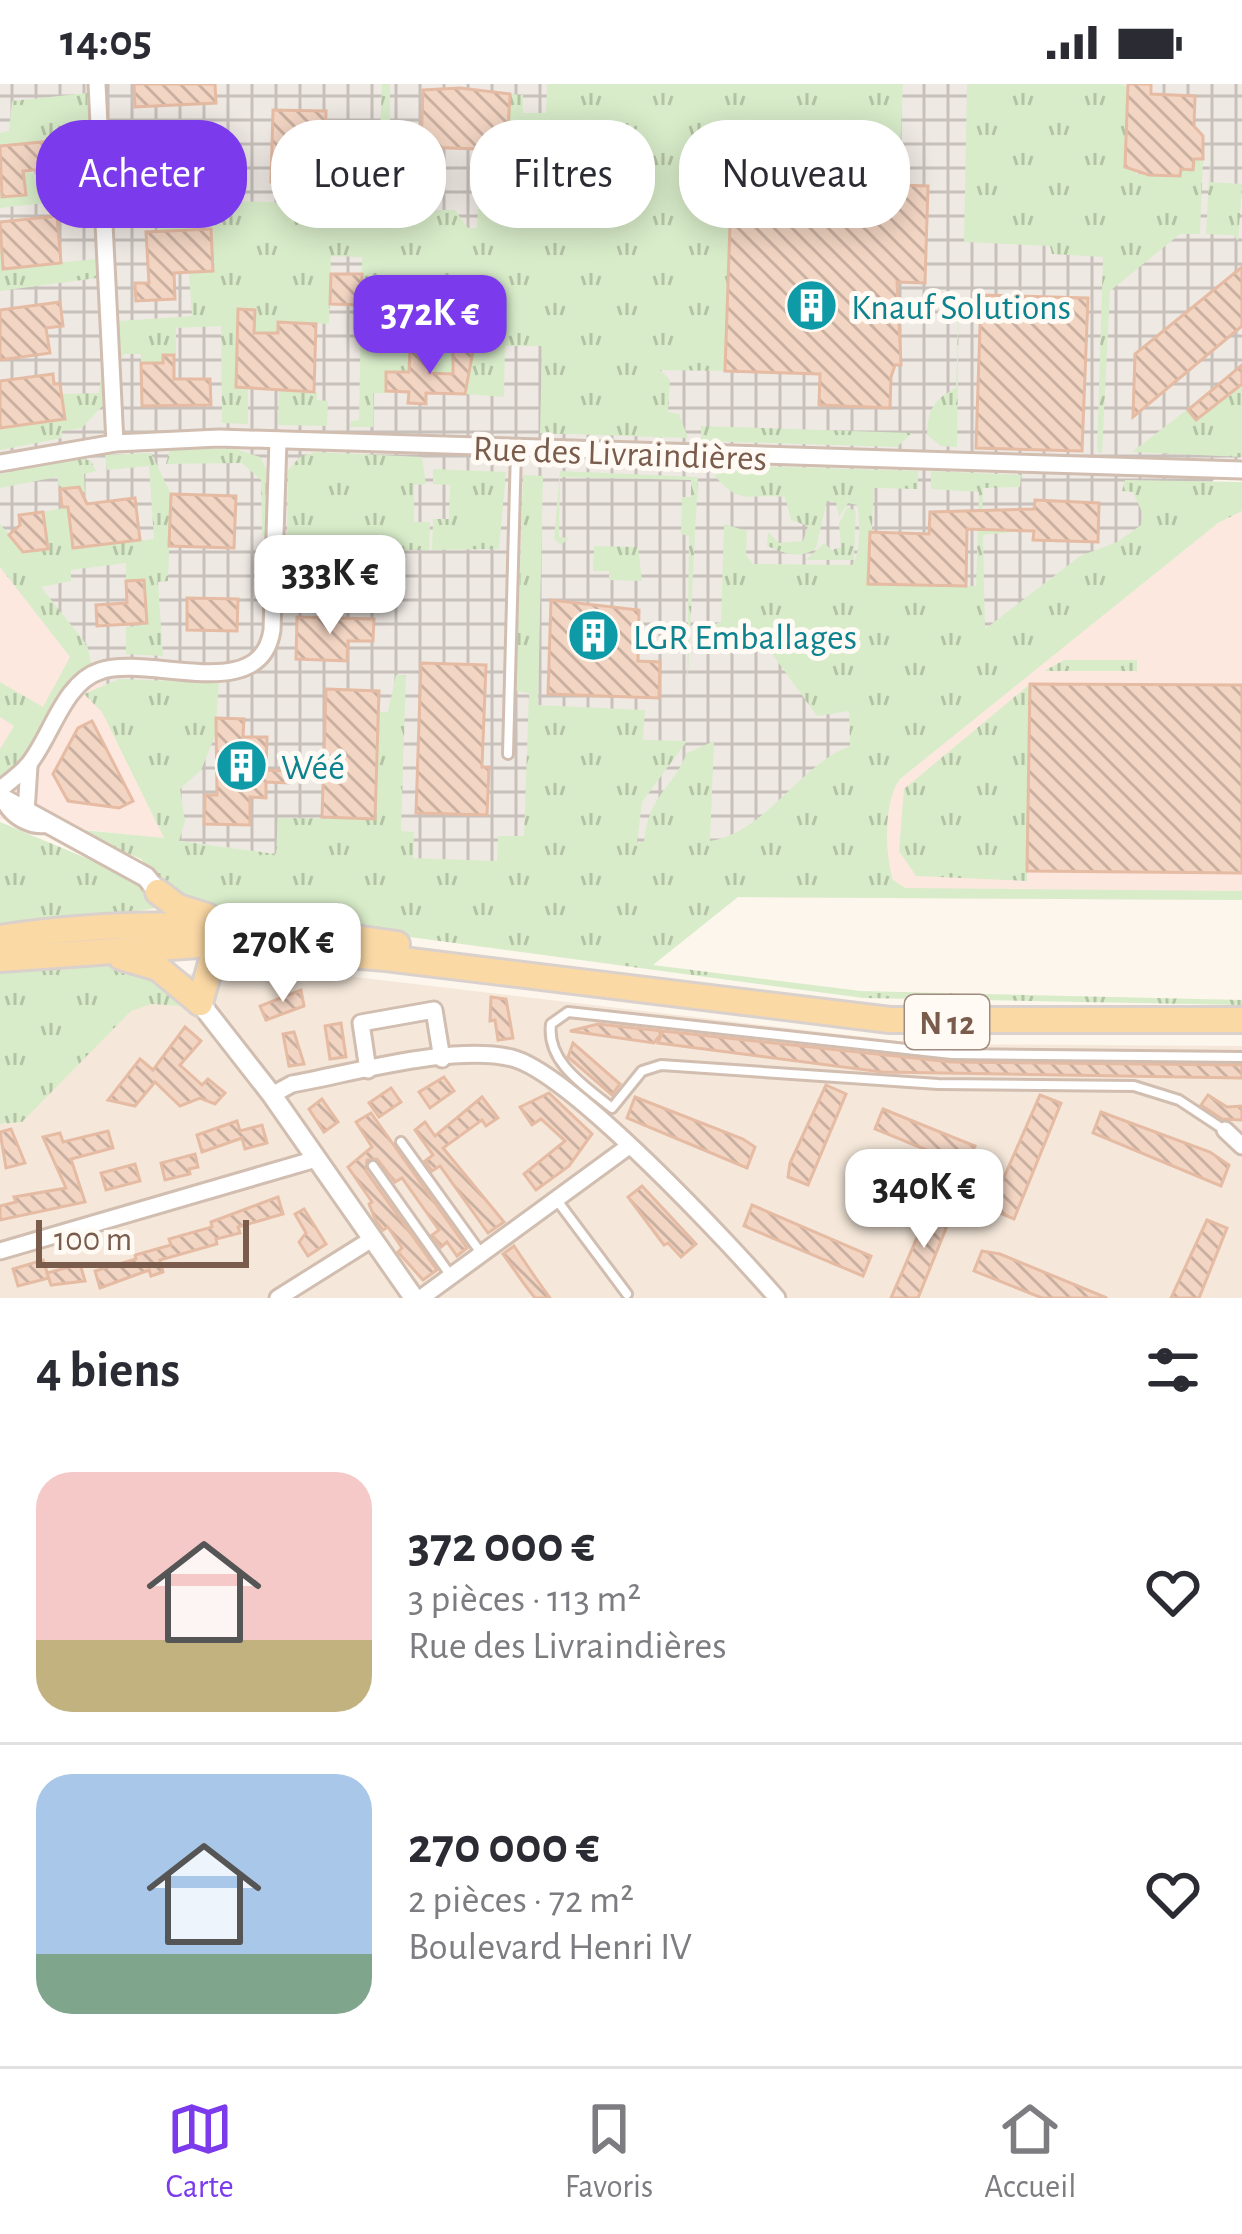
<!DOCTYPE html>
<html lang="fr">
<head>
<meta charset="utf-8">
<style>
	:root { --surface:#fff; --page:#f2f2f3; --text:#2b2b33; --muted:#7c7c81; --line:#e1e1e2; --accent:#7c3aed }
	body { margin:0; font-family:"Alegreya Sans",sans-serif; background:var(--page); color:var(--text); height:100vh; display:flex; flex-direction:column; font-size:45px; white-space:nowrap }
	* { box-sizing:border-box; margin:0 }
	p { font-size:39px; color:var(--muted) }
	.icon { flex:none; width:66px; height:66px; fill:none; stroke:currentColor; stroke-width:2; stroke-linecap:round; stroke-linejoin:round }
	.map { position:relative; height:1214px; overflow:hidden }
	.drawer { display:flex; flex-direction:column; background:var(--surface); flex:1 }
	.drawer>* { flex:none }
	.guide { position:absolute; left:36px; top:36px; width:1170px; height:108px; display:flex; gap:24px }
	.scale { position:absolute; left:36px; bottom:30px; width:213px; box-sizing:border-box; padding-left:12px; border:6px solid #7a5c4d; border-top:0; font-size:33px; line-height:42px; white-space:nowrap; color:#7a5c4d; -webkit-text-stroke:9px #fffaf3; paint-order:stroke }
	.price { position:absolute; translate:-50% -102px; padding:0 27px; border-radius:24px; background:#fff; color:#222; font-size:39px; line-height:78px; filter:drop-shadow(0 3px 6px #0008) }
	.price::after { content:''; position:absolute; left:50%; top:72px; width:36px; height:27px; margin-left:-18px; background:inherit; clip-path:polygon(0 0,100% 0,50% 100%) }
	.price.selected { background:var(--accent); color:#fff }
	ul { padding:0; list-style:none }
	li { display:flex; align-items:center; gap:36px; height:300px; padding:0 36px }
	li+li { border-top:3px solid var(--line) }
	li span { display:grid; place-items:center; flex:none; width:336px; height:240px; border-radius:36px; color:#555 }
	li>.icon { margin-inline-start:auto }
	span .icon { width:144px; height:144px; fill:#fffc; stroke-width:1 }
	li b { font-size:51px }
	h2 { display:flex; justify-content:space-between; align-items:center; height:144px; padding:0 36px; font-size:51px }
	.tag { padding:0 42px; border-radius:48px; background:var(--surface); box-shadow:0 6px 30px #0003; font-size:42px; line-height:108px }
	.tag.selected { background:var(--accent); color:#fff }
	.status { display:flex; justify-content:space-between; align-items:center; height:84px; padding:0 60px; background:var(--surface); direction:ltr }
	.status svg { height:33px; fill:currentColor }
	.tab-bar { display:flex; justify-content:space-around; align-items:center; height:168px; border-top:3px solid var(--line); background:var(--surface); font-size:33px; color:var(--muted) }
	.tab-bar a { display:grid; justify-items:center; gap:6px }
	.tab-bar .selected { color:var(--accent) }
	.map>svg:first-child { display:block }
</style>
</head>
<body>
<div class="status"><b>14:05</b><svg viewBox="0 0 49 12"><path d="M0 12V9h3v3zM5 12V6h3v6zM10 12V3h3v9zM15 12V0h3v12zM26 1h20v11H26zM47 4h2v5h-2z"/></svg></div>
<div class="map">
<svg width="1242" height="1214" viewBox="0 0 1242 1214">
	<defs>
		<pattern id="industrial-grid" width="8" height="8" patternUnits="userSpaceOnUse" patternTransform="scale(3)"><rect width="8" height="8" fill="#efe9e4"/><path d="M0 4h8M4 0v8" fill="none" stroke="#c7c0bb"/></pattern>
		<pattern id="grass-tufts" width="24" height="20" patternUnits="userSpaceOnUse" patternTransform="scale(3)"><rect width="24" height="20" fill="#d8ecc9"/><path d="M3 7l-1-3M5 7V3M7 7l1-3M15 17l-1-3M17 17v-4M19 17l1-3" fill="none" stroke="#b4c2a5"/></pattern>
		<pattern id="building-back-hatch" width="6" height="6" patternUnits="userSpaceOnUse" patternTransform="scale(3)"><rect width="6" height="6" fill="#f3d5c3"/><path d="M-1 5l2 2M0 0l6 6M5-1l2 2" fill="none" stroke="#cab0a1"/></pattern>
	</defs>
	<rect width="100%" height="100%" fill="#fdf6ec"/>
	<polygon fill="#f5e8da" points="279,884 924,960 1242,962 1242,1214 0,1214 0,1040 22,1038 145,893"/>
	<g fill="#fde8e0">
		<polygon points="1242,398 1242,816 737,813"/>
		<polygon points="0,461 88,570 179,757 0,735"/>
	</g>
	<polygon fill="url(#industrial-grid)" points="0,0 1242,0 1242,373 708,808 529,805 179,757 88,570 0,460"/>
	<g fill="url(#grass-tufts)">
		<path d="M382 0H390V115L412 126H455L468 144H477L478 125H489L491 82 479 81 478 65 507 66 510 10 523 11V29H546L547 0H903L900 67 715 61C715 88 708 106 709 135L730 141 725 287 660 286 670 296 668 328 679 330 688 354 540 349 542 262H505L504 313 465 310 472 267H453V290L429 289V266L411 265 409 288H387L386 309H374L373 343H350L351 337 359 336 362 173 331 172 329 240 279 238 278 249H254L255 226 238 225 236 302 248 303V340L222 339 221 242 176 244V271H163V279H141V270H124L120 278 119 237 192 232 189 189 213 187 159 148 157 130 114 133 112 99 157 97 156 58 168 57 170 101 209 99 210 116 346 121 348 73H379Z"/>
		<polygon points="967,0 1120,0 1128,3 1136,90 1179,91 1181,85 1193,86 1194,75 1203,75 1200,150 1180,150 1110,207 1102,370 1097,367 1103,173 1052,170 1050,162 964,158"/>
		<polygon points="87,9 90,73 85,73 83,54 0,62 0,49 9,47 12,17"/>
		<polygon points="1211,55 1210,98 1242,100 1238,157 1233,151 1206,150"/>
		<polygon points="23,87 85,104 86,88 91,89 92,114 0,124 0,107 2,113 25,111"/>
		<polygon points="0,153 4,184 96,175 97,194 0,207"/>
		<path d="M959 208 957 363 941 362 927 351C928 325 933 316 956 304Z"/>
		<polygon points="102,287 104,320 82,344 62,347 62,354 0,366 0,344 64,335 62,310 99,309"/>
		<polygon points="1242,300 1242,373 1132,368 1207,310 1216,321"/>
		<polygon points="279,306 317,308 317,316 328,317 327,342 278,341"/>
		<polygon points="701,342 912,349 897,363 701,357"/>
		<polygon points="170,365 236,365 260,373 269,390 268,448 262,452 261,396 242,379 166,380"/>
		<polygon points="315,368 422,373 426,400 414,401 414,438 430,438 429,466 294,466 293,495 286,495 288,386 300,373"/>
		<path d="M151 369 171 410 168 497 158 498 163 572 126 570V543L140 542 143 496 126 497V479L71 486V497L41 503 87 561 92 582C50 609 43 674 0 695V665L14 642 0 633V598L43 623 70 573 0 483V440L24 468 47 465 43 428 68 423 73 464 154 455 149 382 107 386 105 371Z"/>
		<polygon points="81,374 91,377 96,387 84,390 85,409 78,403 60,405 57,393 0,404 0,390"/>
		<path d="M724 381 918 387V405L874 404 869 500 976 502 979 408 931 405V387L1021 391 1020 403 983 404 982 445 1022 447 983 451 985 545 1080 472 1117 458 1141 441 1143 430 1133 408 1122 407 1125 396 1242 398V427L1218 439 900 695C883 717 885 771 893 796L905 804 1242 807V816L738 813 653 881 861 907 1242 916V921L863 914 202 825 166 805 141 775 82 750 83 746 164 754 102 628 84 610 119 595 219 599 215 652 201 686 180 705 185 737 179 757 276 770 278 734 375 735 379 628H388L396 591H406L401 747 414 748 413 774 497 777 498 752H524L529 609 516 607 523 391 543 392 538 621 645 626 643 656 687 657 642 718 637 759 644 758C650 708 669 710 687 669L714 657 710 757C765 749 799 681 850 662L849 627 817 632 765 560 709 555 706 543 721 538 724 440 747 447 746 471 753 480 852 481C861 471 860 435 857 421L848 419 839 433 836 418 827 417 816 464C801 476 783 469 767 462L768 448 779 459 803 457 808 442 791 436 785 413C750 409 741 423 715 392Z"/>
		<polygon points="433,385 506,388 499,465 432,466 433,435 449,435 450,401 433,400"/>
		<polygon points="560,387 698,393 687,609 689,452 681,450 682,413 691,413 691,396 560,393 559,453 569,454 561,461 554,455"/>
		<polygon points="847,423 856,427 854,476 806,476 824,459 832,466 841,463 839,440"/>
		<polygon points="594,462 638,463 642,497 609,496 609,487 593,487"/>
		<polygon points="1064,576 1137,576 1137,587 1044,587"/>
		<polygon points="1030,600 1027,797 916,792 899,767 904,705"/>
		<polygon points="0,738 136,795 157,824 0,848"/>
		<polygon points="125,878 184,914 181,922 151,920 131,927 22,1038 0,1040 0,885"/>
	</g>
	<g fill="url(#building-back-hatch)" stroke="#e6bba3" stroke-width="3">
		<polygon points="134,0 215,0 216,19 135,23"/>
		<polygon points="1128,0 1151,0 1151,10 1195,12 1194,42 1203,52 1203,75 1194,75 1193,86 1181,85 1180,92 1149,91 1125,83"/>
		<polygon points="460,4 510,10 507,66 421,63 423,6"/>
		<polygon points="273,26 326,27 324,99 271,98"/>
		<polygon points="53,57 56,84 23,87 26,111 2,113 0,62"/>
		<polygon points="156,60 157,97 122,99 121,61"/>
		<polygon points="731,96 928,102 925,199 897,198 901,281 895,281 891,293 890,324 819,321 820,290 725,287 730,141 718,141 719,103 731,104"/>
		<polygon points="57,132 61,179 3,185 0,138"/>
		<polygon points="211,145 213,187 174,189 175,215 136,217 135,199 149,199 146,148"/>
		<polygon points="1242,183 1242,242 1133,333 1135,270"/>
		<polygon points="331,190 362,190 361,221 330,220"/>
		<polygon points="981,211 1088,214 1082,367 976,364"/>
		<polygon points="60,218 63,242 46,244 50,269 0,276 0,226"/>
		<polygon points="238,225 255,226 254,249 278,249 278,238 316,240 314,308 236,303"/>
		<polygon points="410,265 429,266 429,289 453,290 453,266 473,267 465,310 426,309 426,320 408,319 409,308 386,307 386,288 409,288"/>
		<polygon points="163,271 174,271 174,295 210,295 211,321 142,322 141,279 163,279"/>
		<polygon points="1242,281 1242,300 1196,336 1188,326"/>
		<polygon points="53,290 54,300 60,300 65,335 0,344 0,297"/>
		<polygon points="79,403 87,420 135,414 140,456 73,464 68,423 62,423 60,405"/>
		<polygon points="171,410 236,412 234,464 169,462"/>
		<polygon points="1035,416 1099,419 1098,458 1033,456 1034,447 967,445 966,502 868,500 870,448 929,450 930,428 1034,425"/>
		<polygon points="43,428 48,465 23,468 9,451 20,441 19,431"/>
		<polygon points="144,496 147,539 97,542 96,521 127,519 126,497"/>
		<polygon points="187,514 238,515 237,547 187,546"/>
		<polygon points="551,516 639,526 638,577 660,578 659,614 548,610"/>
		<polygon points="297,533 374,535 373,557 348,557 347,577 296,575"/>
		<polygon points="421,579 486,581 482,683 489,683 487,731 416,729"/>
		<polygon points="1030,600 1242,601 1242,789 1027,787"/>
		<polygon points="326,605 379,607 375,735 322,733"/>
		<polygon points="216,634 244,635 243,653 267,653 266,686 289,687 288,699 266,698 266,714 250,713 250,741 204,740 205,711 217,711"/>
		<polygon points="92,637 133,717 119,724 68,717 53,690 78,644"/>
		<polygon points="301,906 304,922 266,936 260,922"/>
		<polygon points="491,913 506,915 513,954 498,956 495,936 490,937"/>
		<polygon points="341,939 346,973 330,975 325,942"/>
		<polygon points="598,940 951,978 1242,981 1242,994 882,988 658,959 663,947 654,959 570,947"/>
		<polygon points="185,943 201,957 180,981 202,1001 208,995 225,1009 215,1020 200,1014 180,1022 155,998 135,1022 108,1016 140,975 153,986"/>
		<polygon points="294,948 304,980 289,982 283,950"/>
		<polygon points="573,959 620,1000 612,1011 568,973"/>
		<polygon points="444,993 454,1007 430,1024 419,1008"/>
		<polygon points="826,1001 846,1010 808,1101 788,1093 790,1079"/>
		<polygon points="391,1004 401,1018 379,1033 369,1019"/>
		<polygon points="549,1009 592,1050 569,1082 536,1106 524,1090 565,1057 541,1035 532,1041 520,1023"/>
		<polygon points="1040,1011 1061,1019 1014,1135 993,1126 995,1114"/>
		<polygon points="1208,1011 1227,1023 1242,1022 1242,1036 1222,1035 1201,1021"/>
		<polygon points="482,1013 498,1034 486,1042 482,1036 443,1064 504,1138 488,1149 440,1082 432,1087 425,1077 433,1071 415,1046 425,1038 435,1052"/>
		<polygon points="635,1013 743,1055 755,1063 747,1084 627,1034"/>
		<polygon points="322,1015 338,1038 324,1048 309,1025"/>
		<polygon points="883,1025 975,1062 966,1082 875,1045"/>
		<polygon points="1101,1028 1210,1068 1229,1081 1221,1102 1093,1049"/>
		<polygon points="371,1029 467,1164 457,1172 447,1158 441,1163 432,1151 439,1146 402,1094 395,1098 377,1075 367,1076 366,1087 437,1186 423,1196 398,1168 402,1164 388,1143 383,1146 376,1137 369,1120 372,1118 348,1083 372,1063 356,1038"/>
		<polygon points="237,1037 240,1047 262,1041 267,1059 245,1065 242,1054 202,1068 197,1051"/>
		<polygon points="11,1045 25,1079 6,1084 0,1048"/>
		<polygon points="108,1047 113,1064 71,1075 85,1118 0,1136 0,1122 16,1118 14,1113 66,1104 43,1053 60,1049 63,1058"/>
		<polygon points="195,1070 198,1083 189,1085 190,1090 165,1096 161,1079"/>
		<polygon points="135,1080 140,1097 106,1106 101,1089"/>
		<polygon points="642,1102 696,1160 681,1173 668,1159 664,1161 628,1113"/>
		<polygon points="278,1113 283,1130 238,1143 240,1149 216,1155 217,1160 160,1176 163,1188 151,1192 149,1186 100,1204 95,1187 136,1175 135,1171 171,1161 169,1155 212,1143 211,1138"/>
		<polygon points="934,1114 955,1122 918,1214 891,1214"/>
		<polygon points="752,1121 871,1172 863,1192 744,1142"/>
		<polygon points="304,1125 326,1160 308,1172 299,1158 306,1149 295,1130"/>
		<polygon points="1207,1136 1227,1144 1199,1214 1171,1214"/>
		<polygon points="514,1162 535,1193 550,1214 535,1214 525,1201 503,1170"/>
		<polygon points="982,1167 1000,1170 1107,1214 1042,1214 974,1187"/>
		<polygon points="43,1176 49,1194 18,1202 13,1185"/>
		<polygon points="80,1180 85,1197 51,1201 47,1189"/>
	</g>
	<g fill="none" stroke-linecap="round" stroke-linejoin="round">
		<defs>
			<g id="service">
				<polyline points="508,670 516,365"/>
				<path d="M1 718C9 735 28 746 46 744"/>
				<path d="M1223 1045 1179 1016 1134 1002 938 1000 661 981 642 987 612 1024C585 1002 546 978 551 940L568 928 952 970 1242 973"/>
				<polyline points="401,1058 481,1169"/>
				<polyline points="373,1082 451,1192"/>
				<polyline points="556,1115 627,1210"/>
			</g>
			<g id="minor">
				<polyline points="97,0 115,359"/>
				<polyline points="0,379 115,359 219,354 1242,386"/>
				<path d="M0 706C9 697 20 691 28 681 51 654 63 599 100 587 150 570 261 622 272 546L278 356"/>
				<polyline points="26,728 29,682"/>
				<polyline points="368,986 361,939 434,926 442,975"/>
				<path d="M272 1011 292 1000C353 989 453 960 512 974 571 989 732 1162 777 1214"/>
				<polyline points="1225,1046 1242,1062"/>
				<polyline points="0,1167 316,1075"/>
				<polyline points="278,1214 372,1155"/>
				<polyline points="421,1214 629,1062"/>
			</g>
			<g id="tertiary">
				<polyline points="0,713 146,793 158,808"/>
				<polyline points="200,919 272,1011 414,1214"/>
			</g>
			<g id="primary">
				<polyline points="158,808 178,823 207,832"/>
				<path d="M0 854C133 833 264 840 397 860"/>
				<polyline points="121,873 158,884 200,919"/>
				<polyline points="0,875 212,860 386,874 890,936 1242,936"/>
				<polyline points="200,919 211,879 243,870"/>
			</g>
		</defs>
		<use href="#service" stroke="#d1beb0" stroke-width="14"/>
		<use href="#minor" stroke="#d1beb0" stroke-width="21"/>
		<use href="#tertiary" stroke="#d1beb0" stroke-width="24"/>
		<use href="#primary" stroke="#dad1cd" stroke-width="30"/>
		<use href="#service" stroke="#fff" stroke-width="8"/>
		<use href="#minor" stroke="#fff" stroke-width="15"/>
		<use href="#tertiary" stroke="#fff" stroke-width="18"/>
		<use href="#primary" stroke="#fbd9a5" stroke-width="24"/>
	</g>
	<defs>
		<symbol id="building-disc" viewBox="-11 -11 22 22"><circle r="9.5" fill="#0f9aa8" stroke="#fffaf3"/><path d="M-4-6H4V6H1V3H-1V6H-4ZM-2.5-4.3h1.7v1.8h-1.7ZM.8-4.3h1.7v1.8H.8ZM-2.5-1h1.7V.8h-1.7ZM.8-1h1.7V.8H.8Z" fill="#fff"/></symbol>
	</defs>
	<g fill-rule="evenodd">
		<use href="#building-disc" x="782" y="192" width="59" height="59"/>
		<use href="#building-disc" x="564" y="522" width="59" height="59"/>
		<use href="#building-disc" x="212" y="652" width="59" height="59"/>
	</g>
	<g text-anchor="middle" stroke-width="10" stroke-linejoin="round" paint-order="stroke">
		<rect fill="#fffaf3" stroke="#a28b7f" stroke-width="3" x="905" y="911" width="84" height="54" rx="9"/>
		<g font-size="33" font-weight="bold" fill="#7a5c4d">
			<text x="947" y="950">N 12</text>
		</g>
		<g font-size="36" fill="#0d838f" stroke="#fffaf3" text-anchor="start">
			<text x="851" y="235">Knauf Solutions</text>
			<text x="633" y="565">LGR Emballages</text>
			<text x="281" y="695">Wéé</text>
		</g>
		<g font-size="36" fill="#7a5c4d" stroke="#fffaf3">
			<text transform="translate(620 368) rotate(2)" y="13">Rue des Livraindières</text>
		</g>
	</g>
</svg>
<div class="scale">100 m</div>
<b class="price selected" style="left:430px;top:293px">372K €</b>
<b class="price" style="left:330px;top:553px">333K €</b>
<b class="price" style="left:283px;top:921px">270K €</b>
<b class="price" style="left:924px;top:1167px">340K €</b>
<div class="guide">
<a class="tag selected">Acheter</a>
<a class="tag">Louer</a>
<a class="tag">Filtres</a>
<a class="tag">Nouveau</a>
</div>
</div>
<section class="drawer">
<h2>4 biens<svg class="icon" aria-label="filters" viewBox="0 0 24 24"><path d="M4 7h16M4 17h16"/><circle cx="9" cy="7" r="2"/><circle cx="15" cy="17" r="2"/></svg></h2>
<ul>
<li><span style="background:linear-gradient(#f6c9c9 70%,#c2b280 0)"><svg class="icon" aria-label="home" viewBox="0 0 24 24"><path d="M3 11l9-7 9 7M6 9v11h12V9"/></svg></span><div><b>372 000 €</b><p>3 pièces · 113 m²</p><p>Rue des Livraindières</p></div><svg class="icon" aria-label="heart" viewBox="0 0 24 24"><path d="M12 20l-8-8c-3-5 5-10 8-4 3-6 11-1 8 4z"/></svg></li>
<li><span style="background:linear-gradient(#a9c7e8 75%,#7fa58c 0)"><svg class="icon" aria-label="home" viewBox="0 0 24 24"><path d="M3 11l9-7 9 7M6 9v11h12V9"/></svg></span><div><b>270 000 €</b><p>2 pièces · 72 m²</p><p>Boulevard Henri IV</p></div><svg class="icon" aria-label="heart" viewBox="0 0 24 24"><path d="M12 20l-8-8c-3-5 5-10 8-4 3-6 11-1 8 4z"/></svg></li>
</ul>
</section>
<nav class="tab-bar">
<a class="selected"><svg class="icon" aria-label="map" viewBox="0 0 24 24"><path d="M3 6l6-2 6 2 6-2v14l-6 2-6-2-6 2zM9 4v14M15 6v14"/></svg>Carte</a>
<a><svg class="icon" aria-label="saved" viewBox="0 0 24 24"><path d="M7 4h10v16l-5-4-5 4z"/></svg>Favoris</a>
<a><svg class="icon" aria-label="home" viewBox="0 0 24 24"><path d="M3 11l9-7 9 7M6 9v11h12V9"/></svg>Accueil</a>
</nav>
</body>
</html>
